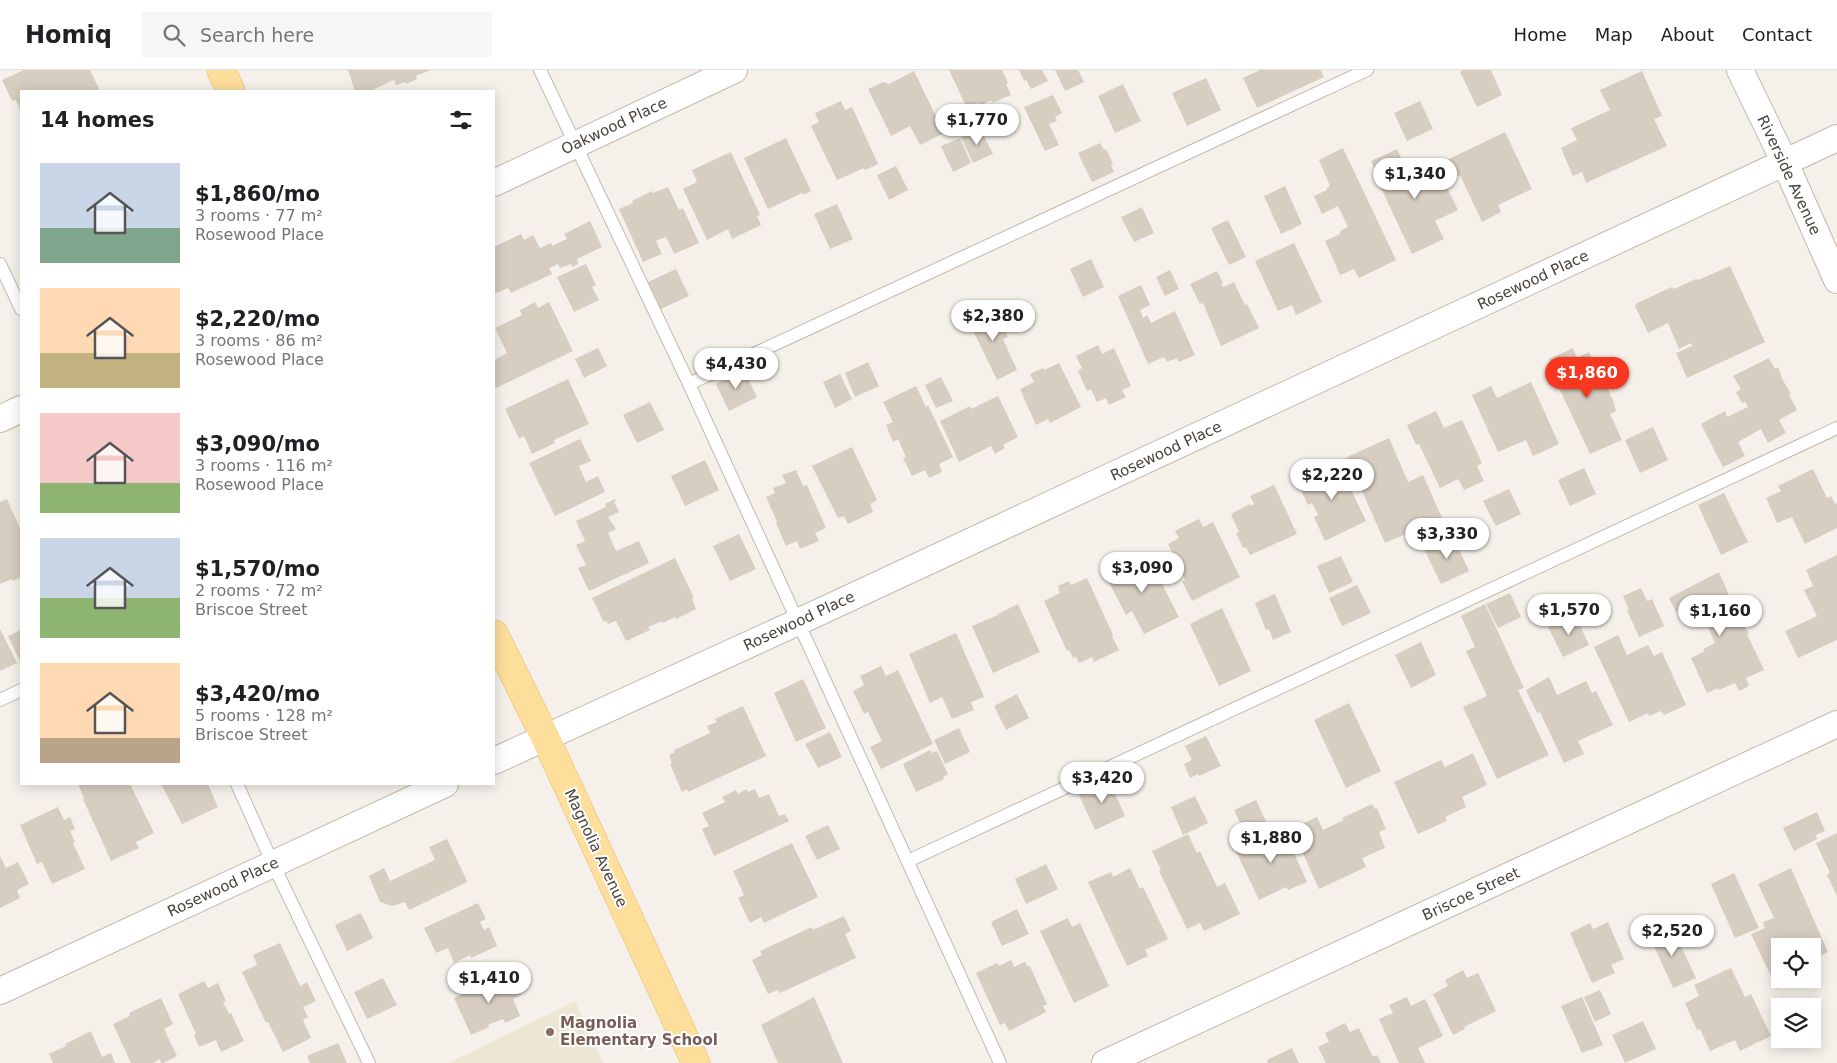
<!DOCTYPE html>
<html lang="en">
<head>
<meta charset="utf-8">
<style>
	:root { --surface:#fff; --page:#f6f6f6; --text:#202124; --muted:#757577; --line:#e0e0e0; --accent:#f7371f }
	body { margin:0; font-family:"DejaVu Sans",sans-serif; background:var(--page); color:var(--text); height:100vh; display:flex; flex-direction:column; font-size:19px; white-space:nowrap }
	* { box-sizing:border-box; margin:0 }
	p { font-size:16px; color:var(--muted) }
	.icon { flex:none; width:28px; height:28px; fill:none; stroke:currentColor; stroke-width:2; stroke-linecap:round; stroke-linejoin:round }
	.map { position:relative; flex:1; overflow:hidden }
	.sheet { position:absolute; left:20px; top:20px; width:475px; height:695px; display:flex; flex-direction:column; background:var(--surface); border-radius:0px; box-shadow:0 2px 12px #0003 }
	.sheet>* { flex:none }
	.fabs { position:absolute; left:1771px; top:868px; display:grid; gap:10px }
	.fabs a { display:grid; place-items:center; width:50px; height:50px; border-radius:0px; background:var(--surface); box-shadow:0 2px 12px #0003; font-size:25px }
	.price { position:absolute; translate:-50% -42px; padding:0 11px; border-radius:18px; background:#fff; color:#222; font-size:16px; line-height:32px; filter:drop-shadow(0 1px 2px #0008) }
	.price::after { content:''; position:absolute; left:50%; top:30px; width:15px; height:11px; margin-left:-8px; background:inherit; clip-path:polygon(0 0,100% 0,50% 100%) }
	.price.on { background:var(--accent); color:#fff }
	ul { padding:0; list-style:none }
	li { display:flex; align-items:center; gap:15px; height:125px; padding:0 20px }
	li span { display:grid; place-items:center; flex:none; width:140px; height:100px; border-radius:0px; color:#555 }
	li>.icon { margin-inline-start:auto }
	span .icon { width:60px; height:60px; fill:#fffc; stroke-width:1 }
	li b { font-size:21px }
	h2 { display:flex; justify-content:space-between; align-items:center; height:60px; padding:0 20px; font-size:21px }
	header { display:flex; align-items:center; gap:30px; box-sizing:border-box; height:70px; padding:0 25px; background:var(--surface); border-bottom:1px solid var(--line) }
	header strong { font-size:24px }
	nav { display:flex; gap:28px; margin-inline-start:auto; font-size:18px }
	.search { width:350px; height:45px; background:var(--page); display:flex; align-items:center; gap:12px; box-sizing:border-box; padding:0 18px; border-radius:0px; color:var(--muted); font-size:19px }
	.map>svg:first-child { display:block }
</style>
</head>
<body>
<header>
<strong>Homiq</strong>
<div class="search"><svg class="icon" aria-label="search" viewBox="0 0 24 24"><circle cx="10" cy="10" r="6"/><path d="M15 15l6 6"/></svg>Search here</div>
<nav><a>Home</a><a>Map</a><a>About</a><a>Contact</a></nav>
</header>
<div class="map">
<svg width="1837" height="993" viewBox="0 0 1837 993">
	<rect width="100%" height="100%" fill="#f5f1ea"/>
	<polygon fill="#eee6d5" points="575,931 603,993 449,993"/>
	<g fill="#d7cdc0">
		<polygon points="24,0 90,0 100,21 21,21 21,41 16,30 12,31 2,10"/>
		<polygon points="348,0 430,0 416,6 417,9 406,14 405,12 396,15 394,10 370,21 355,21"/>
		<polygon points="949,0 1002,0 1008,13 1006,14 1011,25 992,33 991,30 980,36 978,33 967,38"/>
		<polygon points="1019,0 1042,0 1048,11 1031,19 1026,10 1024,11"/>
		<polygon points="1055,0 1078,0 1084,12 1065,21"/>
		<polygon points="1260,0 1321,0 1324,7 1257,38 1243,8"/>
		<polygon points="1463,0 1491,0 1502,25 1477,37 1460,2"/>
		<polygon points="914,1 944,63 920,75 910,56 891,66 868,19 883,12 889,14"/>
		<polygon points="1642,1 1662,46 1654,49 1667,76 1586,113 1582,102 1573,106 1561,78 1577,70 1571,58 1610,40 1600,20"/>
		<polygon points="1206,8 1221,40 1187,56 1172,23"/>
		<polygon points="1123,14 1141,51 1115,63 1098,26"/>
		<polygon points="1053,25 1062,43 1055,47 1057,51 1049,54 1059,75 1045,81 1024,37"/>
		<polygon points="841,31 845,40 852,37 878,94 865,100 864,98 837,110 811,56 819,52 815,43"/>
		<polygon points="1420,31 1433,59 1407,71 1394,43"/>
		<polygon points="980,58 993,84 973,93 961,67"/>
		<polygon points="1505,62 1532,119 1498,135 1501,142 1482,152 1460,105 1455,107 1447,90"/>
		<polygon points="786,68 811,121 804,125 802,123 768,139 744,88"/>
		<polygon points="960,68 971,93 953,102 941,76"/>
		<polygon points="1100,73 1104,80 1106,79 1113,94 1111,95 1114,102 1092,112 1078,83"/>
		<polygon points="1343,78 1396,190 1359,208 1354,199 1340,205 1325,171 1340,164 1340,161 1348,157 1338,136 1322,144 1314,126 1327,120 1327,118 1330,116 1319,90"/>
		<polygon points="1397,79 1409,105 1435,93 1458,140 1435,151 1444,169 1412,184 1381,118 1383,117 1371,91"/>
		<polygon points="731,82 760,145 757,146 761,155 732,169 728,159 707,170 683,119 697,112 692,100"/>
		<polygon points="896,96 908,120 889,130 877,105"/>
		<polygon points="1285,116 1302,154 1281,164 1264,126"/>
		<polygon points="668,117 679,140 683,138 699,173 674,184 666,167 656,171 662,184 643,192 619,139 633,133 632,131 652,121 653,123"/>
		<polygon points="837,134 853,169 830,179 814,144"/>
		<polygon points="1142,137 1154,163 1134,172 1121,147"/>
		<polygon points="1228,150 1246,187 1229,195 1211,158"/>
		<polygon points="590,151 602,177 577,189 578,194 572,197 571,194 560,198 558,194 549,198 552,204 511,223 508,218 494,224 494,177 521,164 524,170 533,165 540,178 551,173 552,176 567,169 564,164"/>
		<polygon points="1294,173 1322,232 1296,245 1292,235 1278,241 1255,191"/>
		<polygon points="1091,189 1104,217 1083,227 1070,199"/>
		<polygon points="586,194 596,215 592,217 599,230 574,242 557,207"/>
		<polygon points="1730,196 1765,272 1687,308 1676,283 1692,276 1691,273 1679,279 1668,253 1648,263 1635,236 1637,233 1672,217 1674,219 1696,209 1698,210"/>
		<polygon points="676,199 689,226 661,239 648,212"/>
		<polygon points="1170,200 1179,219 1165,226 1156,207"/>
		<polygon points="1217,201 1223,213 1221,214 1223,217 1234,212 1245,235 1247,234 1259,258 1221,276 1203,233 1200,234 1190,214"/>
		<polygon points="1141,215 1150,235 1140,240 1143,248 1147,245 1151,253 1175,241 1195,285 1179,292 1177,288 1167,292 1164,287 1148,294 1118,226"/>
		<polygon points="535,232 538,238 549,232 573,281 496,318 494,314 494,290 507,283 495,258 522,245 520,240"/>
		<polygon points="993,236 1008,267 1003,269 1017,300 997,310 968,250"/>
		<polygon points="1098,275 1102,284 1114,278 1131,316 1122,320 1126,327 1109,335 1106,328 1097,332 1091,319 1087,321 1078,301 1082,298 1076,286"/>
		<polygon points="598,278 607,296 584,308 575,289"/>
		<polygon points="1573,278 1577,288 1589,282 1593,290 1595,289 1615,335 1614,335 1616,341 1610,344 1622,370 1590,384 1554,307 1556,306 1549,289"/>
		<polygon points="1769,288 1775,299 1778,297 1782,307 1781,307 1791,324 1789,325 1797,340 1779,350 1786,363 1768,373 1761,359 1738,372 1745,386 1723,397 1701,354 1725,341 1727,347 1748,337 1745,332 1742,333 1736,322 1741,319 1733,306"/>
		<polygon points="868,292 879,316 855,327 845,303"/>
		<polygon points="1059,293 1081,337 1050,353 1048,349 1036,355 1020,319 1034,312 1030,304 1043,298 1044,300"/>
		<polygon points="744,300 757,327 729,341 716,314"/>
		<polygon points="840,304 852,329 835,338 823,312"/>
		<polygon points="941,307 953,331 936,338 925,315"/>
		<polygon points="568,309 589,354 554,370 555,373 532,384 524,366 519,368 505,339"/>
		<polygon points="1531,312 1559,374 1533,386 1526,370 1498,382 1472,325 1491,316 1497,328"/>
		<polygon points="916,316 926,337 928,335 953,387 939,394 942,402 929,408 925,400 912,406 903,388 906,387 898,369 893,372 886,355 893,352 883,332"/>
		<polygon points="998,326 1018,367 1003,375 1005,378 995,384 991,376 959,392 940,351 970,336 971,339"/>
		<polygon points="650,332 664,360 637,373 623,345"/>
		<polygon points="1436,341 1444,358 1462,350 1482,393 1477,396 1484,411 1464,420 1458,409 1440,418 1419,374 1416,375 1407,355"/>
		<polygon points="1653,357 1668,390 1640,403 1625,370"/>
		<polygon points="1389,368 1408,412 1423,405 1443,450 1407,467 1406,464 1385,473 1347,387"/>
		<polygon points="580,369 591,391 579,396 586,412 598,406 605,422 555,446 529,393"/>
		<polygon points="852,377 877,430 870,434 873,442 848,454 844,446 838,448 812,396"/>
		<polygon points="705,390 719,420 685,436 671,406"/>
		<polygon points="1338,392 1366,451 1325,471 1314,447 1318,445 1312,433 1308,435 1297,412"/>
		<polygon points="1584,398 1596,424 1570,436 1558,410"/>
		<polygon points="1813,399 1827,428 1831,426 1835,434 1837,433 1837,458 1805,474 1792,447 1777,453 1766,428 1781,421 1778,416"/>
		<polygon points="796,400 803,416 807,415 826,458 815,463 819,471 800,479 797,471 786,476 776,453 777,452 766,427 775,423 773,418 786,413 782,405"/>
		<polygon points="1274,415 1297,464 1250,485 1246,477 1243,478 1236,463 1239,462 1231,444 1250,434 1250,436 1254,434 1250,426"/>
		<polygon points="1509,419 1521,444 1496,456 1483,431"/>
		<polygon points="1724,423 1748,472 1721,485 1698,435"/>
		<polygon points="7,429 21,461 21,507 13,511 12,509 0,514 0,432"/>
		<polygon points="615,429 616,431 614,432 619,442 608,447 616,459 608,463 616,481 639,471 649,493 589,521 578,498 586,495 576,475 585,471 576,451 606,437 605,434"/>
		<polygon points="1199,449 1203,457 1213,452 1240,507 1192,531 1182,511 1185,510 1168,474 1179,468 1175,461"/>
		<polygon points="739,464 756,499 730,511 713,476"/>
		<polygon points="1453,466 1469,501 1441,514 1424,479"/>
		<polygon points="1147,485 1179,547 1144,564 1132,541 1126,545 1103,501 1120,492 1123,499 1129,496 1130,498 1140,493 1138,489"/>
		<polygon points="1837,485 1837,570 1798,588 1785,561 1817,546 1804,520 1813,516 1806,500"/>
		<polygon points="1341,486 1353,512 1329,523 1317,496"/>
		<polygon points="675,488 694,528 692,529 696,539 676,549 675,547 663,553 662,551 648,557 650,560 626,571 616,551 608,554 607,551 604,552 592,528"/>
		<polygon points="1719,502 1736,542 1749,564 1747,564 1764,600 1746,608 1749,616 1739,621 1735,613 1719,620 1718,618 1707,623 1691,588 1705,581 1703,579 1715,573 1697,533 1676,542 1669,528"/>
		<polygon points="1087,508 1113,565 1112,566 1119,580 1094,592 1092,587 1079,593 1076,587 1073,588 1069,580 1067,581 1044,531 1060,523 1058,516 1069,511 1071,515"/>
		<polygon points="1357,515 1371,543 1342,556 1329,528"/>
		<polygon points="1641,518 1647,531 1652,529 1664,556 1639,567 1627,540 1629,539 1623,526"/>
		<polygon points="1510,523 1521,547 1498,558 1486,534"/>
		<polygon points="1275,524 1291,562 1273,570 1269,559 1266,560 1255,533"/>
		<polygon points="1018,534 1040,582 993,603 972,556 998,545 998,544"/>
		<polygon points="1485,534 1524,618 1518,620 1549,685 1497,709 1463,637 1487,626 1466,581 1475,577 1461,546"/>
		<polygon points="1222,538 1251,601 1219,616 1190,554"/>
		<polygon points="1575,545 1589,575 1563,587 1548,557"/>
		<polygon points="0,559 17,593 0,601"/>
		<polygon points="21,560 21,593 8,566"/>
		<polygon points="956,563 984,627 971,632 974,640 952,649 942,627 930,633 909,584"/>
		<polygon points="1618,565 1627,585 1648,575 1654,586 1662,582 1686,635 1664,645 1661,641 1649,646 1648,643 1629,652 1594,577"/>
		<polygon points="1421,572 1436,605 1411,618 1395,585"/>
		<polygon points="881,596 886,606 898,600 933,674 881,699 870,677 882,671 868,642 864,644 853,621 864,615 860,606"/>
		<polygon points="1549,607 1557,625 1586,611 1592,623 1596,621 1613,655 1578,671 1584,684 1564,693 1540,642 1537,643 1526,620"/>
		<polygon points="803,609 826,658 796,672 774,623"/>
		<polygon points="1017,624 1029,648 1006,660 994,636"/>
		<polygon points="1349,633 1381,701 1346,718 1314,650"/>
		<polygon points="743,636 766,686 688,722 687,719 682,722 670,694 672,693 669,685 675,682 674,680 710,663 707,656 717,652 715,649"/>
		<polygon points="959,658 970,682 945,694 934,670"/>
		<polygon points="830,662 842,687 818,698 805,674"/>
		<polygon points="1206,666 1221,696 1199,706 1198,704 1190,708 1184,694 1192,690 1185,676"/>
		<polygon points="930,680 932,683 937,681 948,704 943,707 944,709 916,722 903,694"/>
		<polygon points="1473,683 1487,715 1462,727 1466,737 1445,747 1447,751 1418,764 1394,712 1441,690 1445,697"/>
		<polygon points="1108,708 1125,746 1095,760 1078,723"/>
		<polygon points="78,714 130,714 154,763 136,772 139,778 111,791 83,729 84,728"/>
		<polygon points="161,714 208,714 218,737 182,754"/>
		<polygon points="746,719 748,722 755,719 759,728 769,724 779,746 785,744 789,751 714,786 702,759 709,756 702,743 725,732 722,727 736,720 738,724"/>
		<polygon points="1195,726 1208,753 1183,765 1171,737"/>
		<polygon points="1256,730 1268,756 1246,765 1234,740"/>
		<polygon points="1372,734 1375,739 1377,738 1386,759 1379,762 1385,778 1362,788 1366,797 1319,819 1292,759 1317,747 1323,760 1344,750 1342,748"/>
		<polygon points="58,737 64,750 70,747 75,759 70,761 75,772 73,773 85,799 52,814 42,792 37,794 20,755"/>
		<polygon points="1817,742 1825,761 1816,765 1817,769 1794,781 1783,758"/>
		<polygon points="828,755 840,779 817,790 805,766"/>
		<polygon points="1282,757 1307,812 1288,820 1286,817 1259,830 1235,779"/>
		<polygon points="1837,763 1837,826 1827,805 1830,803 1816,773"/>
		<polygon points="1188,764 1197,783 1200,781 1217,817 1225,813 1240,844 1204,861 1200,853 1187,859 1159,801 1161,800 1152,781"/>
		<polygon points="447,769 467,811 465,813 409,840 405,832 393,836 380,832 369,806 384,798 390,811 435,790 429,777"/>
		<polygon points="792,773 818,827 764,853 761,847 750,853 738,828 744,825 733,801"/>
		<polygon points="0,786 6,798 18,792 29,814 17,820 20,828 0,838"/>
		<polygon points="1046,794 1058,819 1026,834 1015,809"/>
		<polygon points="1130,798 1140,819 1143,817 1168,869 1145,880 1148,886 1127,896 1088,812 1111,802 1113,807"/>
		<polygon points="1791,798 1828,882 1812,889 1812,876 1780,876 1780,909 1806,909 1797,913 1796,911 1777,919 1751,864 1765,858 1763,852 1774,848 1758,814"/>
		<polygon points="1734,803 1759,858 1735,868 1711,814"/>
		<polygon points="478,833 486,849 480,852 484,860 489,857 497,876 471,888 470,885 454,893 448,878 436,883 424,858"/>
		<polygon points="1017,839 1029,864 1002,876 991,852"/>
		<polygon points="361,843 373,868 347,881 335,855"/>
		<polygon points="844,846 851,861 845,864 856,888 780,923 778,920 768,924 752,890 762,885 760,881 812,857 813,860"/>
		<polygon points="1068,848 1072,857 1080,853 1109,916 1074,933 1040,861"/>
		<polygon points="1608,852 1624,889 1611,895 1615,903 1592,913 1570,863 1590,853 1593,859"/>
		<polygon points="1671,855 1696,908 1673,918 1649,865"/>
		<polygon points="280,873 300,916 307,912 316,931 303,937 308,947 303,950 311,968 283,982 268,952 266,953 242,902 257,895 253,885"/>
		<polygon points="1011,890 1014,897 1025,892 1028,897 1030,896 1047,934 1043,936 1046,942 1009,961 1005,953 1000,955 976,903 997,893 999,896"/>
		<polygon points="1731,898 1745,927 1751,924 1771,966 1740,981 1735,970 1710,981 1700,959 1697,960 1685,933 1699,926 1694,915"/>
		<polygon points="1463,900 1467,908 1478,903 1496,941 1464,957 1465,959 1453,965 1433,924 1448,916 1445,910"/>
		<polygon points="510,902 521,925 513,929 520,946 505,953 503,949 488,955 489,957 471,965 454,928"/>
		<polygon points="383,908 397,935 367,949 354,922"/>
		<polygon points="204,911 208,918 218,913 226,931 223,932 229,944 231,943 244,971 221,982 216,970 199,977 194,965 196,964 178,924"/>
		<polygon points="1600,920 1611,944 1595,952 1584,927"/>
		<polygon points="814,927 843,993 778,993 761,955"/>
		<polygon points="1407,927 1411,936 1425,929 1443,966 1418,978 1425,993 1399,993 1379,949 1393,943 1389,935"/>
		<polygon points="1582,927 1603,975 1582,983 1561,936"/>
		<polygon points="161,928 173,954 164,959 177,986 163,993 161,993 160,989 153,993 131,993 113,954 130,946 129,943"/>
		<polygon points="1643,951 1656,979 1625,993 1612,965"/>
		<polygon points="1345,953 1350,962 1359,958 1373,987 1377,985 1381,993 1326,993 1318,977 1329,972 1325,963"/>
		<polygon points="91,961 102,987 111,983 115,993 53,993 49,984 66,976 65,974"/>
		<polygon points="338,973 347,993 310,993 307,986"/>
		<polygon points="1292,978 1299,993 1268,993 1267,990"/>
	</g>
	<g fill="none" stroke-linecap="round" stroke-linejoin="round">
		<defs>
			<g id="lane">
				<polyline points="540,0 689,314 1000,993"/>
				<polyline points="0,194 21,239"/>
				<polyline points="689,314 1367,0"/>
				<polyline points="0,630 21,620"/>
				<polyline points="237,714 273,794 369,993"/>
				<polyline points="908,791 1837,358"/>
			</g>
			<g id="street">
				<polyline points="1740,0 1785,93 1837,210"/>
				<polyline points="494,113 734,0"/>
				<polyline points="0,349 21,339"/>
				<polyline points="494,691 798,552 1837,68"/>
				<polyline points="0,921 445,714"/>
				<polyline points="1105,993 1837,654"/>
			</g>
			<g id="primary">
				<polyline points="221,0 231,21"/>
				<polyline points="494,564 545,667 696,993"/>
			</g>
		</defs>
		<use href="#lane" stroke="#c1b9ad" stroke-width="14"/>
		<use href="#street" stroke="#c1b9ad" stroke-width="28"/>
		<use href="#primary" stroke="#e3ba6a" stroke-width="29"/>
		<use href="#lane" stroke="#fff" stroke-width="12"/>
		<use href="#street" stroke="#fff" stroke-width="26"/>
		<use href="#primary" stroke="#fdde9b" stroke-width="28"/>
	</g>
	<circle fill="#8d6e63" stroke="#fff" stroke-width="2" cx="550" cy="962" r="5"/>
	<g text-anchor="middle" stroke-width="4" stroke-linejoin="round" paint-order="stroke">
		<g font-size="15" fill="#494238" stroke="#fff">
			<text transform="translate(614 56) rotate(-25)" y="5">Oakwood Place</text>
			<text transform="translate(1789 105) rotate(65)" y="5">Riverside Avenue</text>
			<text transform="translate(1533 210) rotate(-25)" y="5">Rosewood Place</text>
			<text transform="translate(1166 381) rotate(-25)" y="5">Rosewood Place</text>
			<text transform="translate(799 551) rotate(-25)" y="5">Rosewood Place</text>
			<text transform="translate(596 778) rotate(65)" y="5">Magnolia Avenue</text>
			<text transform="translate(223 817) rotate(-25)" y="5">Rosewood Place</text>
			<text transform="translate(1471 824) rotate(-25)" y="5">Briscoe Street</text>
		</g>
		<g font-size="15" font-weight="bold" fill="#785e54" stroke="#fff" text-anchor="start">
			<text x="560" y="958">Magnolia<tspan x="560" dy="17">Elementary School</tspan></text>
		</g>
	</g>
</svg>
<div class="fabs">
<a><svg class="icon" aria-label="locate" viewBox="0 0 24 24"><circle cx="12" cy="12" r="6"/><path d="M12 2v4M12 18v4M2 12h4M18 12h4"/></svg></a>
<a><svg class="icon" aria-label="layers" viewBox="0 0 24 24"><path d="M12 4l9 5-9 5-9-5zM3 14l9 5 9-5"/></svg></a>
</div>
<b class="price" style="left:977px;top:76px">$1,770</b>
<b class="price" style="left:1415px;top:130px">$1,340</b>
<b class="price" style="left:993px;top:272px">$2,380</b>
<b class="price" style="left:736px;top:320px">$4,430</b>
<b class="price on" style="left:1587px;top:329px">$1,860</b>
<b class="price" style="left:1332px;top:431px">$2,220</b>
<b class="price" style="left:1447px;top:490px">$3,330</b>
<b class="price" style="left:1142px;top:524px">$3,090</b>
<b class="price" style="left:1569px;top:566px">$1,570</b>
<b class="price" style="left:1720px;top:567px">$1,160</b>
<b class="price" style="left:1102px;top:734px">$3,420</b>
<b class="price" style="left:1271px;top:794px">$1,880</b>
<b class="price" style="left:1672px;top:887px">$2,520</b>
<b class="price" style="left:489px;top:934px">$1,410</b>
<section class="sheet">
<h2>14 homes<svg class="icon" aria-label="filters" viewBox="0 0 24 24"><path d="M4 7h16M4 17h16"/><circle cx="9" cy="7" r="2"/><circle cx="15" cy="17" r="2"/></svg></h2>
<ul>
<li><span style="background:linear-gradient(#c9d6e8 65%,#7fa58c 0)"><svg class="icon" aria-label="home" viewBox="0 0 24 24"><path d="M3 11l9-7 9 7M6 9v11h12V9"/></svg></span><div><b>$1,860/mo</b><p>3 rooms · 77 m²</p><p>Rosewood Place</p></div></li>
<li><span style="background:linear-gradient(#ffd9b3 65%,#c2b280 0)"><svg class="icon" aria-label="home" viewBox="0 0 24 24"><path d="M3 11l9-7 9 7M6 9v11h12V9"/></svg></span><div><b>$2,220/mo</b><p>3 rooms · 86 m²</p><p>Rosewood Place</p></div></li>
<li><span style="background:linear-gradient(#f6c9c9 70%,#8fb573 0)"><svg class="icon" aria-label="home" viewBox="0 0 24 24"><path d="M3 11l9-7 9 7M6 9v11h12V9"/></svg></span><div><b>$3,090/mo</b><p>3 rooms · 116 m²</p><p>Rosewood Place</p></div></li>
<li><span style="background:linear-gradient(#c9d6e8 60%,#8fb573 0)"><svg class="icon" aria-label="home" viewBox="0 0 24 24"><path d="M3 11l9-7 9 7M6 9v11h12V9"/></svg></span><div><b>$1,570/mo</b><p>2 rooms · 72 m²</p><p>Briscoe Street</p></div></li>
<li><span style="background:linear-gradient(#ffd9b3 75%,#b9a48a 0)"><svg class="icon" aria-label="home" viewBox="0 0 24 24"><path d="M3 11l9-7 9 7M6 9v11h12V9"/></svg></span><div><b>$3,420/mo</b><p>5 rooms · 128 m²</p><p>Briscoe Street</p></div></li>
</ul>
</section>
</div>
</body>
</html>
